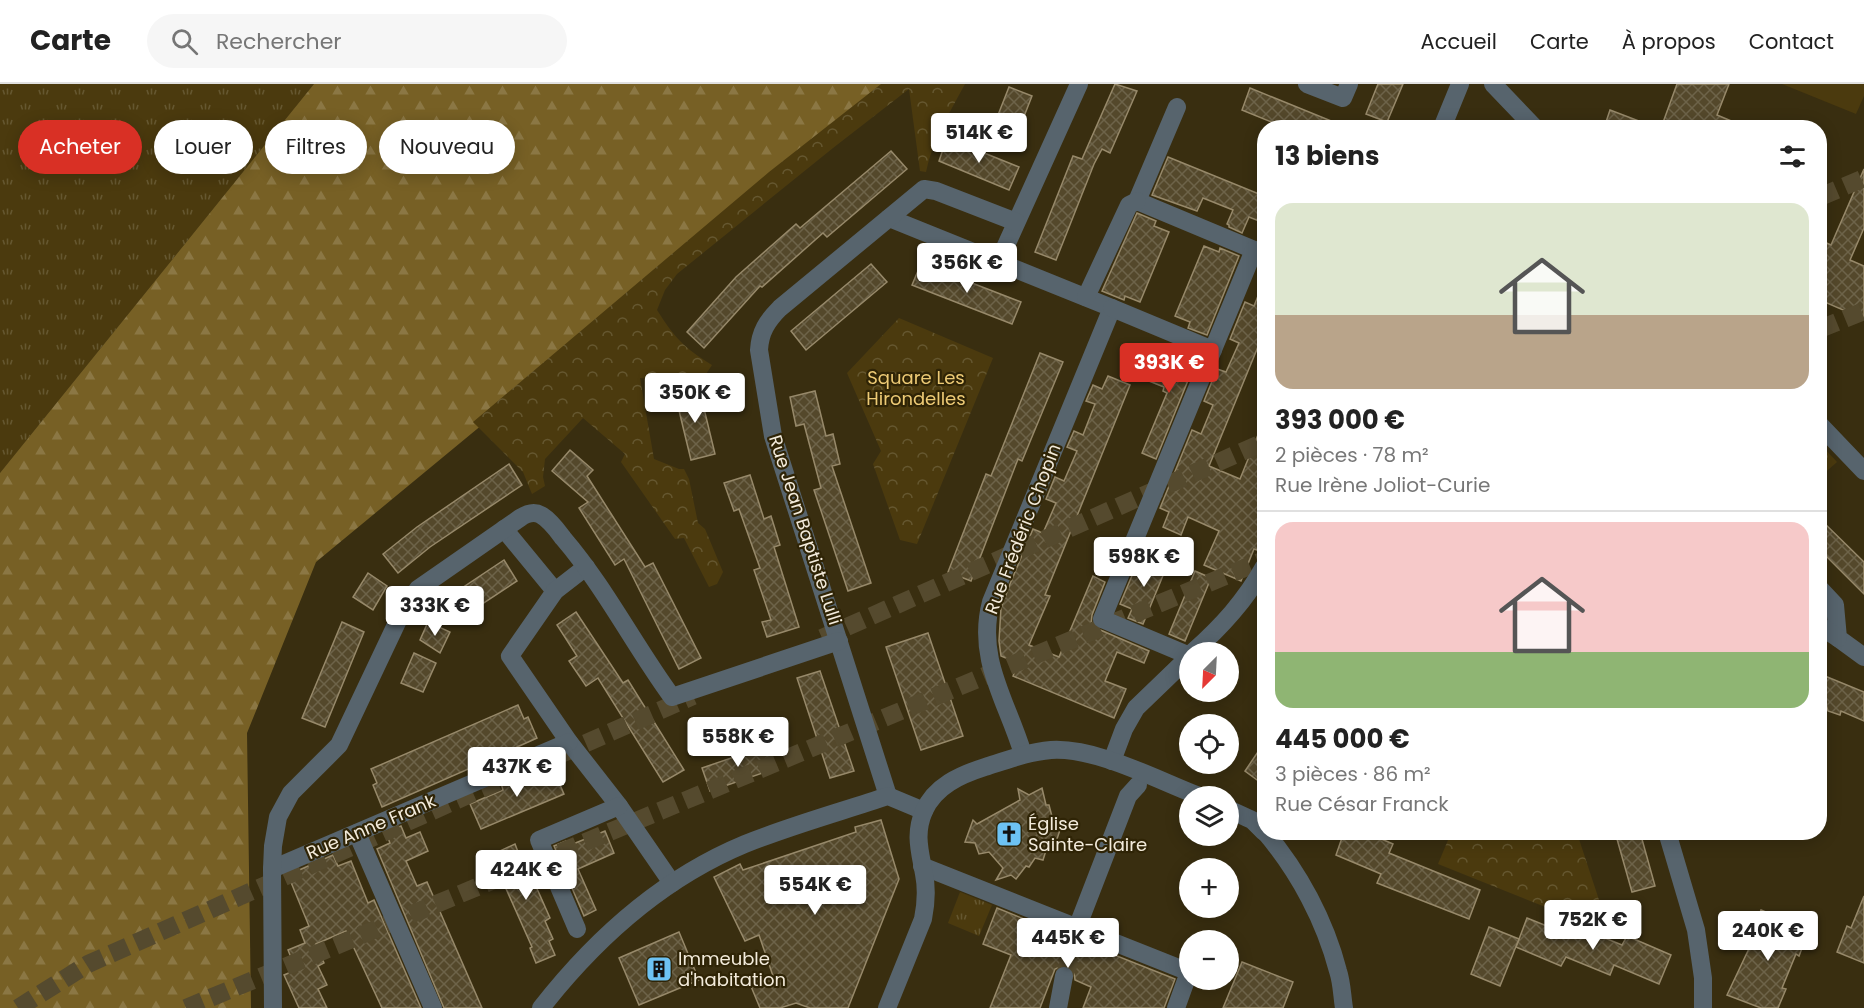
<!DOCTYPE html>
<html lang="fr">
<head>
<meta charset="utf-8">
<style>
	:root { --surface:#fff; --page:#f6f6f6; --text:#222; --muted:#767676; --line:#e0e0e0; --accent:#d93025 }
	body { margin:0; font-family:Poppins,sans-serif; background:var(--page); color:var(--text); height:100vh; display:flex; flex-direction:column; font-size:22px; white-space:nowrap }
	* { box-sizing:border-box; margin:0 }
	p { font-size:20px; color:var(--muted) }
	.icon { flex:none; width:33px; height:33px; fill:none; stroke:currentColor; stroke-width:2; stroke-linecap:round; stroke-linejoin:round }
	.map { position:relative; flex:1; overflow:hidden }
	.sheet { position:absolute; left:1257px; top:36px; width:570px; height:720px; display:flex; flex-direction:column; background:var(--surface); border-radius:24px; box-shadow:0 3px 15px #0003 }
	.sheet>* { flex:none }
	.banner { position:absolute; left:18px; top:36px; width:570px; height:54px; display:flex; gap:12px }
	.needle { width:39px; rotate:204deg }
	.fabs { position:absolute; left:1179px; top:558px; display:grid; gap:12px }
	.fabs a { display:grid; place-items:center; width:60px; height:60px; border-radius:50%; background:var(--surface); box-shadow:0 3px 15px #0003; font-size:30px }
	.price { position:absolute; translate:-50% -51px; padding:0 14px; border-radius:6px; background:#fff; color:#222; font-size:20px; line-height:39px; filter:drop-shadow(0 2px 3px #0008) }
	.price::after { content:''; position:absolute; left:50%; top:36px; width:18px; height:14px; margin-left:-9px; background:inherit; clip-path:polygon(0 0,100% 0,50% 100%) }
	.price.current { background:var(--accent); color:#fff }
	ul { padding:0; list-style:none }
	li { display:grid; align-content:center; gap:12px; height:318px; padding:0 18px }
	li+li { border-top:2px solid var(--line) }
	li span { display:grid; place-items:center; height:186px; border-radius:18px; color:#555 }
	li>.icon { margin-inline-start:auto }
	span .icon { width:108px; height:108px; fill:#fffc; stroke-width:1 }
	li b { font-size:26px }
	h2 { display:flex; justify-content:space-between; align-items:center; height:72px; padding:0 18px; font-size:26px }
	.pill { padding:0 21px; border-radius:27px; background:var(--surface); box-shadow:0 3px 15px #0003; font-size:21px; line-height:54px }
	.pill.current { background:var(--accent); color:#fff }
	header { display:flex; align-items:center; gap:36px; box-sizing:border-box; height:84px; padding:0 30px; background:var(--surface); border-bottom:2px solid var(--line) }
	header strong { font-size:28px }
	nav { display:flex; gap:33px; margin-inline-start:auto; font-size:21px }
	.search { width:420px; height:54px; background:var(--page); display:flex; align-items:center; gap:15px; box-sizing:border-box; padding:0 21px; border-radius:33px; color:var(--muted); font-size:22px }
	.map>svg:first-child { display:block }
</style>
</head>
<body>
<header>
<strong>Carte</strong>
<div class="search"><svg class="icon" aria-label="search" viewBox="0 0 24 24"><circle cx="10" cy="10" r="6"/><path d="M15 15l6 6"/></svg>Rechercher</div>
<nav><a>Accueil</a><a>Carte</a><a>À propos</a><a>Contact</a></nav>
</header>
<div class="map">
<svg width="1864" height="924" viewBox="0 0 1864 924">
	<defs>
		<pattern id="grass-tufts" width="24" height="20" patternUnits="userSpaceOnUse" patternTransform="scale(1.5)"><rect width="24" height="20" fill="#4b3a0e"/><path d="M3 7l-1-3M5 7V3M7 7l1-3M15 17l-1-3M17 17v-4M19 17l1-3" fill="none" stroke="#655730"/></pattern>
		<pattern id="forest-firs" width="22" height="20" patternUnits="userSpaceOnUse" patternTransform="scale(1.5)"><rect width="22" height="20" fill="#776025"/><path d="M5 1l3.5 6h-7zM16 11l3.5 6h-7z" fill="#8b7744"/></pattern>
		<pattern id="park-crowns" width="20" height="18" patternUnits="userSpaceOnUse" patternTransform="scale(1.5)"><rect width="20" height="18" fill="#4b3a0e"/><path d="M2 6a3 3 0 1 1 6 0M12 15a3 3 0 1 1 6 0" fill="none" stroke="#655730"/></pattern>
		<pattern id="building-cross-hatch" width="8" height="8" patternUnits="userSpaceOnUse" patternTransform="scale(1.5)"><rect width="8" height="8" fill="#54482b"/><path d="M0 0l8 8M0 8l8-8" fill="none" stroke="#6d6349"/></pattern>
	</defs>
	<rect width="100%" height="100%" fill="#392e10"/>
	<g fill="url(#grass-tufts)">
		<polygon points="0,0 314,0 0,389"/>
		<polygon points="960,808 992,821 979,852 948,839"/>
	</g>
	<polygon fill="url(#forest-firs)" points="314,0 895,0 316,478 247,649 251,924 0,924 0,389"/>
	<g fill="url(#park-crowns)">
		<path d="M881 0H965C950 28 932 57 926 88L920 87 909 5 833 64 677 190 665 206 657 226C675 254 683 263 712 281L700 299 640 294 654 375 679 385H684L689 395 698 439 705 445 723 488 717 500 709 503 684 454 675 455 621 378 625 370 583 334 545 375 543 393 545 402 532 410 523 388 473 338 769 88Z"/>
		<polygon points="899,234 993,274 917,460 900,456 873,380 881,367 847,289"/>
		<polygon points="1820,360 1837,378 1820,393"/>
		<polygon points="1451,749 1577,749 1601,822 1606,844 1593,842 1438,780"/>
	</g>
	<polygon fill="#4b3a0e" points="1782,0 1864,0 1864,12 1856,30"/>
	<g fill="url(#building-cross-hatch)" stroke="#97896a" stroke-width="1.5">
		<polygon points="1115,0 1137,7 1110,69 1102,65 1094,80 1056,176 1035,168 1073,72 1082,75"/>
		<polygon points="1378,0 1403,0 1387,38 1366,30"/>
		<polygon points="1677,0 1729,0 1717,31 1748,44 1661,44"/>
		<polygon points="1009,3 1032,12 1021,40 998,31"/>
		<polygon points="1250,4 1346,43 1346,44 1286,44 1242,26"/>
		<polygon points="1610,26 1652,42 1652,44 1604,44"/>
		<polygon points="947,54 1019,83 1009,106 939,77"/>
		<polygon points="891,67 907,85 827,153 823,149 762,203 760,202 704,264 687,248 736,193 796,140 800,144"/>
		<polygon points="1168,73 1264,112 1264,139 1249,133 1242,149 1229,143 1229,141 1227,140 1233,126 1203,114 1197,127 1152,111"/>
		<polygon points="1864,85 1864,144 1850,176 1864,182 1864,235 1820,216 1820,156 1831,161"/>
		<polygon points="1137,129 1156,137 1154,142 1169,148 1140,218 1125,212 1124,216 1102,207"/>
		<polygon points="1204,162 1219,168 1220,164 1239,172 1207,251 1188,244 1190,238 1175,232"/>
		<polygon points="871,180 887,198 806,266 791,247"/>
		<polygon points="923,180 1021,218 1012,240 912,201 920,182 922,183"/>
		<polygon points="1264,197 1264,248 1209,382 1240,395 1264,336 1264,449 1257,466 1254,465 1241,497 1204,481 1219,447 1188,433 1181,451 1163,443 1169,428 1160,424 1192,346 1201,350 1213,321 1204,317 1217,285 1226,288 1239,259 1230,255 1245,218 1254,222"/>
		<polygon points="1180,265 1198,272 1156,375 1142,369 1167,309 1163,307 1164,303 1149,297 1162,266 1177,272"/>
		<polygon points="1040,269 1063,278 1022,377 1018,375 971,497 948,488 986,390 991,392"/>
		<polygon points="1108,292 1130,301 1045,511 1050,512 1029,561 1059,573 1093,492 1105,498 1092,531 1091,540 1098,545 1149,567 1144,579 1117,568 1105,597 1126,605 1114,634 1013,592 1018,579 1001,572 999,557 1001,524 1010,500 1033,445 1043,449 1056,419 1046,415 1055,393 1064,397 1077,367 1067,363 1074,347 1083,351 1095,320 1086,317 1093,301 1102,305"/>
		<polygon points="699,304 715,370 691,376 675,310"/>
		<polygon points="815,307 826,352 833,350 840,380 832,382 871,499 848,507 814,406 821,404 804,340 796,342 790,313"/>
		<polygon points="570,366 593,386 587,392 645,483 653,479 701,574 679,585 624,475 615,481 579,424 588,418 552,387"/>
		<polygon points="509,380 522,401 430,463 398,489 383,470 417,443"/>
		<polygon points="750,391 764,435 771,432 780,461 774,463 799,543 767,553 762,538 771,536 754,486 760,484 739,425 734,427 724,399"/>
		<polygon points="1820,435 1864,478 1864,510 1820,466"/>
		<polygon points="1154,471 1169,477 1143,540 1128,534 1132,525 1120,520 1139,475 1151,480"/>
		<polygon points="504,476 517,497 461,534 447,514"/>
		<polygon points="1195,487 1211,494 1185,557 1169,550"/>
		<polygon points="368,489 387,502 373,526 353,513"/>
		<polygon points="576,528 623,599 628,596 684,686 663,698 598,594 586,602 569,577 577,572 557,541"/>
		<polygon points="342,538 364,548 325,643 302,634"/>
		<polygon points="428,538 450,548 440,569 420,556"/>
		<polygon points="928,549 963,652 921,666 886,563"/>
		<polygon points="414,569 436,579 423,608 401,599"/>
		<polygon points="820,587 854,687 830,694 797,594"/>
		<polygon points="1820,590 1864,608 1864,637 1841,627 1840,631 1828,627 1825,617 1820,615"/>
		<polygon points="518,621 524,635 528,633 537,654 506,668 508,672 492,679 491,675 382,723 373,701 377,699 371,685"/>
		<polygon points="1264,659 1264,701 1245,687"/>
		<polygon points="766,662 774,685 710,707 702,684"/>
		<polygon points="553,685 564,710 481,745 470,720 503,706 501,699 516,693 519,700"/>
		<polygon points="1042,704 1046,721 1049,721 1055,744 1060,746 1054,764 1047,763 1043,776 1035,774 1029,783 1026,782 1016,795 1011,791 996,796 1003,784 989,768 979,770 975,759 965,758 973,736 977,740 1020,716 1018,705 1029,711"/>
		<polygon points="881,736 899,795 848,924 810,924 796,919 780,924 760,924 750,900 773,892 759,851 745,857 714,793 740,780 743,786 856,748 855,743"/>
		<polygon points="401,742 406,754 420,748 428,767 406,777 417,802 427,798 482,924 444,924 377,765 390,759 386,749"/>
		<polygon points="605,747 614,769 578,785 596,826 584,832 554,762 566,757 568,762"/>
		<polygon points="1344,748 1365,748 1393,760 1389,769 1480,806 1469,835 1377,799 1381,790 1336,771"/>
		<polygon points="1615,748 1640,748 1655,802 1632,808"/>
		<polygon points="515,760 523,781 526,780 550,834 545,837 553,855 549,857 555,871 536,879 530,864 532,863 491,771"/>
		<polygon points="333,771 338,782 351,777 368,819 374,816 421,924 382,924 346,847 316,860 324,879 318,882 327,901 318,905 327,924 299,924 284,891 296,886 288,866 305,859 300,846 309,842 288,791"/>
		<polygon points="1864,812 1864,879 1837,868 1847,842 1851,844"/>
		<polygon points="997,824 1066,852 1069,860 1074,864 1080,865 1087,860 1175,895 1164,924 1083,924 1091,903 1075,896 1074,888 1071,883 1065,881 1055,885 1040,924 990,924 1011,871 983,860"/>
		<polygon points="1761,826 1809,846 1799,872 1796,870 1782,904 1786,905 1778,924 1761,924 1727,911 1754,854 1750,853"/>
		<polygon points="1527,834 1574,853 1578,843 1622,861 1627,852 1671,871 1659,900 1614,881 1610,891 1566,873 1561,882 1516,863"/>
		<polygon points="1489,843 1519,855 1500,902 1471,890"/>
		<polygon points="679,848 699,896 639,921 619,874"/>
		<polygon points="1242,878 1293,898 1283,924 1223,924"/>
	</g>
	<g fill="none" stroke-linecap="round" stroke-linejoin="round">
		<polyline stroke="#554a2e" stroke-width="18" stroke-dasharray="18 9" stroke-linecap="butt" points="1064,892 1078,856"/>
		<g stroke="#554a2e" stroke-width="18" stroke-dasharray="18 9" stroke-linecap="butt">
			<polyline points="1820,113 1864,94"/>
			<polyline points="1820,245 1864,227"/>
			<polyline points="822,554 1264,358"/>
			<polyline points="561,670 693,612"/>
			<polyline points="18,924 88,880 520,688"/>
			<polyline points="186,924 1264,476"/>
		</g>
		<g stroke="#57646d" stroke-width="18">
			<polyline points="1307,0 1343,14 1349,0"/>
			<polyline points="1493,0 1535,44"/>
			<polyline points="1177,23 1137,117 1264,170"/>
			<polyline points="1442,44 1460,0"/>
			<path d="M889 134 1112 224 991 518C976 575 1007 617 1023 670"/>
			<polyline points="999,177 1079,0"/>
			<polyline points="1086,213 1129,121 1137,117"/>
			<polyline points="1112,224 1213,266"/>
			<polyline points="1820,341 1864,387"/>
			<polyline points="504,445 555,507"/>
			<polyline points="586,483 555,507 510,572 569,658 619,722 672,799"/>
			<polyline points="1820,505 1835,521 1838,554 1864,573"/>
			<polyline points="1820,542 1838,554"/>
			<path d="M1193 568C1222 542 1245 517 1264 483"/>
			<polyline points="1190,572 1102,535 1254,166"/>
			<polyline points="1112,677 1124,645 1136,624 1190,572"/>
			<path d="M888 712 773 352 759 266C760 248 767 237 780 224L924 105 936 107 1016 138"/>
			<polyline points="1228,725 1252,736 1264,748"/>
			<path d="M1265 748C1299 788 1325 837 1338 887 1342 899 1342 912 1344 924"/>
			<polyline points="1667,748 1696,846 1703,894 1703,924"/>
			<polyline points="357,749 433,924"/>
			<polyline points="922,782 1189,888 1176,924"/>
			<polyline points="272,785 569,658"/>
			<polyline points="577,845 539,756 619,722"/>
			<polyline points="1078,854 1077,844 1128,712 1138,701"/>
			<path d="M273 924 272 785 273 762 278 733 291 709 339 661 402 528 418 505 520 434C526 430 534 427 541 431 550 436 557 446 563 454 605 503 634 561 672 613L839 557"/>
			<path d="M541 924C595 855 663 794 745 760 792 741 840 728 888 712L924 727"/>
			<path d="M887 924 923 835C926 820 927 805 924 790 920 767 914 750 924 727 935 702 960 691 985 683 1007 676 1028 668 1051 666 1096 663 1157 696 1199 712"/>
			<polyline points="1058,924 1064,892"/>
		</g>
	</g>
	<defs>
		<symbol id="church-square" viewBox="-11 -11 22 22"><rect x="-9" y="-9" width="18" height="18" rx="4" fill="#6dc2f3" stroke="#2f2406"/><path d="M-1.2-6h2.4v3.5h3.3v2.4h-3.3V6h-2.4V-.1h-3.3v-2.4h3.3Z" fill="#111"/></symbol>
		<symbol id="building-square" viewBox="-11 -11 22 22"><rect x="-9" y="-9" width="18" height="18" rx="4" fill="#6dc2f3" stroke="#2f2406"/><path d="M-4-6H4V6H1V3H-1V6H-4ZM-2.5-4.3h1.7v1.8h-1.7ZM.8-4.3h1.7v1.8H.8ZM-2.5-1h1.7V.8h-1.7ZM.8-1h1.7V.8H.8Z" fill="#111"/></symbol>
	</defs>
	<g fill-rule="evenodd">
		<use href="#church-square" x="994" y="735" width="30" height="30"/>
		<use href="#building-square" x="644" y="870" width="30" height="30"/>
	</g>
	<g text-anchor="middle" stroke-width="4.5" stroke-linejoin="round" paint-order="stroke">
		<g font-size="18" fill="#edca75" stroke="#2f2406">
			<text x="916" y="300">Square Les<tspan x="916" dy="21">Hirondelles</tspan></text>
		</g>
		<g font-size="18" fill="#f3ebdb" stroke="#2f2406">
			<text transform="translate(1023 445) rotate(-69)" y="6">Rue Frédéric Chopin</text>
			<text transform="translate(805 446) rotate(72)" y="6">Rue Jean Baptiste Lulli</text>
			<text transform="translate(371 743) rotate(-23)" y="6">Rue Anne Frank</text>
		</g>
		<g font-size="18" fill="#f3ebdb" stroke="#2f2406" text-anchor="start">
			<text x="1028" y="746">Église<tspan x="1028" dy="21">Sainte-Claire</tspan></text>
			<text x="678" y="881">Immeuble<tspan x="678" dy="21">d'habitation</tspan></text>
		</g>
	</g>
</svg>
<div class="fabs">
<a><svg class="needle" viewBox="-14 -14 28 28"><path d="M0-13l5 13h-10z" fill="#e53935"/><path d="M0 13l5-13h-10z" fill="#767676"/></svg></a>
<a><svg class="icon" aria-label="locate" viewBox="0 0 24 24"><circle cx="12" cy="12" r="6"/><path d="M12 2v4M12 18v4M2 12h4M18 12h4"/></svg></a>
<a><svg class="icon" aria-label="layers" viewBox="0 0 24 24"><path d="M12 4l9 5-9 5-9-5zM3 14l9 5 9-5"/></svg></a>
<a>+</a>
<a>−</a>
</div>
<b class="price" style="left:979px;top:80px">514K €</b>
<b class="price" style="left:967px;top:210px">356K €</b>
<b class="price current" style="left:1169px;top:310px">393K €</b>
<b class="price" style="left:695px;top:340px">350K €</b>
<b class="price" style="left:1144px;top:504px">598K €</b>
<b class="price" style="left:435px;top:553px">333K €</b>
<b class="price" style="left:738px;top:684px">558K €</b>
<b class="price" style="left:517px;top:714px">437K €</b>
<b class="price" style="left:526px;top:817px">424K €</b>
<b class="price" style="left:815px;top:832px">554K €</b>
<b class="price" style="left:1593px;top:867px">752K €</b>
<b class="price" style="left:1768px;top:878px">240K €</b>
<b class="price" style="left:1068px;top:885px">445K €</b>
<div class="banner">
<a class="pill current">Acheter</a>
<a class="pill">Louer</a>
<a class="pill">Filtres</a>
<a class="pill">Nouveau</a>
</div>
<section class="sheet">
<h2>13 biens<svg class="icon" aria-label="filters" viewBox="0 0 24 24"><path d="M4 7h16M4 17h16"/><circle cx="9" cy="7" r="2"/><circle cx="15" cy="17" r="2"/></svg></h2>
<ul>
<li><span style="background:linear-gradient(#dfe7d0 60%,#b9a48a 0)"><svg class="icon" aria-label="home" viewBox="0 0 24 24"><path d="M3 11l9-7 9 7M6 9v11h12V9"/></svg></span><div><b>393 000 €</b><p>2 pièces · 78 m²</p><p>Rue Irène Joliot-Curie</p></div></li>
<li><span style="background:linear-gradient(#f6c9c9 70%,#8fb573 0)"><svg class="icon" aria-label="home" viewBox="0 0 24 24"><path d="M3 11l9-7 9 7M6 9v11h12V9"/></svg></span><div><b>445 000 €</b><p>3 pièces · 86 m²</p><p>Rue César Franck</p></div></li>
</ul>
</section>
</div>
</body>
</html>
